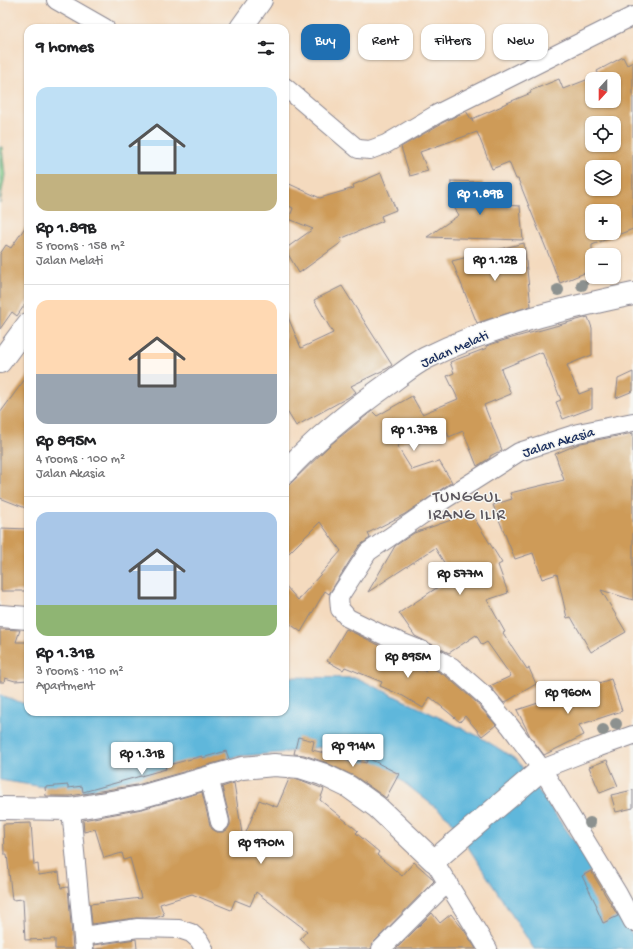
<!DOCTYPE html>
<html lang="en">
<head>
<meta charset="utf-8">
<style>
	:root { --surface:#fff; --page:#f2f2f2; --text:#202124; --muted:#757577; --line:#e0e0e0; --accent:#1f6fb2 }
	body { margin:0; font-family:"Gochi Hand",sans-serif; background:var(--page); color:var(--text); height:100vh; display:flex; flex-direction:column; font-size:15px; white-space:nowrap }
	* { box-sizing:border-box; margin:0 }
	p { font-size:13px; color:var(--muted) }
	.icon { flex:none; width:22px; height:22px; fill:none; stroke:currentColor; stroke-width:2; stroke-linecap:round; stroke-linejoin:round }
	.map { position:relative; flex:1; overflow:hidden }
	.details { position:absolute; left:24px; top:24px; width:265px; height:692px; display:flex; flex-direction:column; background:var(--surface); border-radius:12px; box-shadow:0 1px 3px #0004 }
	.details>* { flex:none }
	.guide { position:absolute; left:301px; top:24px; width:272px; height:36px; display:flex; gap:8px }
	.needle { width:26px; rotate:201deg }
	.buttons { position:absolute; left:585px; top:72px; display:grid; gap:8px }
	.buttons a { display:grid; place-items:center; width:36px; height:36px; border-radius:8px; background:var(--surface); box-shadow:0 1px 3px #0004; font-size:20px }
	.price { position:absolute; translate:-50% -34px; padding:0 9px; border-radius:4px; background:#fff; color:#222; font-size:13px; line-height:26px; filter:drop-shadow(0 1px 2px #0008) }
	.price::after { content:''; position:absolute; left:50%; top:24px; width:12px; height:9px; margin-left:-6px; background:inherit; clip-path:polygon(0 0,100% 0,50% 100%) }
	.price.current { background:var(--accent); color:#fff }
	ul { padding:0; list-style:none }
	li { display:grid; align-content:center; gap:8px; height:212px; padding:0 12px }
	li+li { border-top:1px solid var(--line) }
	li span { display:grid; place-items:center; height:124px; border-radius:12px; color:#555 }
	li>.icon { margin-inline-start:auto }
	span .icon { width:72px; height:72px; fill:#fffc; stroke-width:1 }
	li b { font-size:17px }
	h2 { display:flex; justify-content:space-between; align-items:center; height:48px; padding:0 12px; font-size:17px }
	.pill { padding:0 14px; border-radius:12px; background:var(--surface); box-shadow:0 1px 3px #0004; font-size:14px; line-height:36px }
	.pill.current { background:var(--accent); color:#fff }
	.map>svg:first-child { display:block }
</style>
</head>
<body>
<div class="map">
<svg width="633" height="949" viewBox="0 0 633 949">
	<rect width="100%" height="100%" fill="#f6f6f2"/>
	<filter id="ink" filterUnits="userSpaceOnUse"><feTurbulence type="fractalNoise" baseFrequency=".025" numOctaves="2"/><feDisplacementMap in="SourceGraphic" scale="8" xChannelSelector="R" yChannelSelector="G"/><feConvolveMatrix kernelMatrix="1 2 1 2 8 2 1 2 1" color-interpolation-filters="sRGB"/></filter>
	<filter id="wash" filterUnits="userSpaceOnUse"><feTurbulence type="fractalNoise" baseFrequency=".012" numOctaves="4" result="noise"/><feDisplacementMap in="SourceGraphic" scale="16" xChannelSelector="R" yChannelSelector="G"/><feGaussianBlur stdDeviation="0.9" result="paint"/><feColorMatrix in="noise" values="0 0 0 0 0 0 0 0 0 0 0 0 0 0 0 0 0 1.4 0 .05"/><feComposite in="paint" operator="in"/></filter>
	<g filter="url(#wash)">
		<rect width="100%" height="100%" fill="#f4dabe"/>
		<polygon fill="#85cd88" stroke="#507e73" points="0,147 2,147 5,175 0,203"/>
		<polygon fill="#5eb7db" stroke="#3c739c" points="285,677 357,678 480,737 517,760 594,869 633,936 633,949 534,949 450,819 397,777 320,747 280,753 241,756 202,764 127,786 87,794 0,780 0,695 28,705 28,712 47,712 61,717 119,718 132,712 285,712"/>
		<g id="blocks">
			<g fill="#ce9b59" fill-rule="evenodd">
				<path d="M623 57 627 65 633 62V229L592 245V270L560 283 518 179H516L509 162 492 169 477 132 420 152 428 171 410 176 401 147 442 123 466 111 473 122 472 119 502 106V105L531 93 530 91 559 79 563 89 599 75 597 71ZM592 79H614V101H592ZM592 123H614V145H592ZM592 167H614V189H592ZM592 211H614V233H592Z"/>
				<polygon points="381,173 396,210 381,216 383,221 340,239 342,242 299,273 285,249 313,229 289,219 293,208 285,204 285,182 320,198 354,188 353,185"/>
				<polygon points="451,181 483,182 482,204 520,206 523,240 427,237 459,215 450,201"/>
				<polygon points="28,223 28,300 17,316 12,312 0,329 0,254 6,245 11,248"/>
				<polygon points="524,243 531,306 477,323 452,261"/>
				<polygon points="342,286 392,365 388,368 351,386 356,392 349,397 296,426 285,408 285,310 301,348 333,333 314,300"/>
				<polygon points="588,317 592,328 592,355 567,365 579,394 592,389 592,408 563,419 556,402 561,400 542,352 501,369 511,394 484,405 502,450 490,456 490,458 477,466 463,431 449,437 442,420 397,446 412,470 439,461 452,482 405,514 368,533 370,538 359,546 329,594 325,591 301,632 285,620 285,585 298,600 341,551 320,522 285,557 285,489 292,482 330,445 372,411 377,416 412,396 422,414 458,399 447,376 454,373 450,362 487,348 486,346 505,340"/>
				<polygon points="633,372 633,391 616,398 618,379"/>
				<polygon points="28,375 28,509 0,498 0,413"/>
				<polygon points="633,433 633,600 601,590 626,632 591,652 571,617 567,618 557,574 542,579 533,553 515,559 493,505 512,499 510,493 564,480 555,454 581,443"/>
				<polygon points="471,513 502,563 498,565 508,593 487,600 505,632 503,633 527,669 529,668 536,684 504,703 490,686 511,676 487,642 482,645 476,635 449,653 415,636 399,613 453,577 435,548 368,592 395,546 414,533"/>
				<polygon points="1,528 28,529 28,591 1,591"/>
				<polygon points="0,629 20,630 16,642 28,642 28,680 15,681 5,678 4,682 0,682"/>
				<polygon points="346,629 373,642 426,672 418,660 446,676 476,702 496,725 482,736 465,716 460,722 430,697 423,708 403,696 380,686 382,682 345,667 343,670 327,661"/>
				<polygon points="611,679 622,711 579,725 584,735 544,755 530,736 517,710"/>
				<polygon points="298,737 314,741 312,750 366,763 368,758 399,774 386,798 356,777 327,763 304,755 294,754"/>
				<polygon points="226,751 229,759 137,785 70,796 46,796 45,787 68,785 68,788 82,786 83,792 166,769 165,766 202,756 202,758"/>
				<polygon points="607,760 618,786 600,793 589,767"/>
				<polygon points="289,779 298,779 324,789 320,800 358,831 356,833 379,852 377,855 402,876 414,862 431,877 434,881 374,942 371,949 311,949 300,939 307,931 256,892 250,906 235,900 231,910 192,894 160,904 164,915 155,918 136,918 92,924 90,904 141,898 130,858 124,860 122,853 104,858 95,829 84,832 83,820 142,809 202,792 210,825 212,829 217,832 223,832 227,830 230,825 230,820 222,787 234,783 243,840 259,800 277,807"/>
				<polygon points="633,790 633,808 616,812 611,795"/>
				<polygon points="31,823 34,865 38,864 39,875 59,872 61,888 68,887 73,949 55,949 55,939 25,940 23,899 12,900 7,854 4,854 3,824"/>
				<polygon points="591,871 618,916 603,923 596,907 597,906 582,876"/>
				<polygon points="432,913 440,923 451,914 464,930 476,949 396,949"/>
				<polygon points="136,939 137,949 94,949 94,945"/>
			</g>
		</g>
	</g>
	<g filter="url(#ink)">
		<use href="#blocks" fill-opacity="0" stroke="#88848e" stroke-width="1"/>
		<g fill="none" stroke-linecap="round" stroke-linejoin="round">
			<defs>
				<g id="minor">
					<polyline points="56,0 105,28"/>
					<polyline points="285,87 358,149 370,150 386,144 437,114 633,16"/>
					<polyline points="633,422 578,433 519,452 442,501 368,552 339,597 340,609 348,618 383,635 421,650 452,667 484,695 510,726 542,769 618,894 633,922"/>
					<polyline points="542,769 588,751 633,735"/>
					<polyline points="209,777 220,822"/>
					<polyline points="71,809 84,949"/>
					<polyline points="434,861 488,949"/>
					<polyline points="83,936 138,928 179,929 191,933 199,940 204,949"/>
					<polyline points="381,949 448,882"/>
				</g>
				<g id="tertiary">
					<polyline points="241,28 261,0"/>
					<polyline points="0,362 28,324"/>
					<polyline points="0,808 71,809 140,797 242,768 274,765 300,767 322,774 349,787 377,807 434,861 457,841 542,769"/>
				</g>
				<g id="secondary">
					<path d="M285 472C316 438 353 409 391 382 402 374 414 364 426 358 491 326 562 309 633 294"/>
					<polyline points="0,616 28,618"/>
				</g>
			</defs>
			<use href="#minor" stroke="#88848e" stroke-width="20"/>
			<use href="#tertiary" stroke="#88848e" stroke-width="24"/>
			<use href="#secondary" stroke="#88848e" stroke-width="24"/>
			<use href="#minor" stroke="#fff" stroke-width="18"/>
			<use href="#tertiary" stroke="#fff" stroke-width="22"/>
			<use href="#secondary" stroke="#fff" stroke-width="22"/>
		</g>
		<g fill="#8c918f">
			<circle cx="582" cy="285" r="6"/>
			<circle cx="558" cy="290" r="6"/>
			<circle cx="616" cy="724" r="6"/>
			<circle cx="603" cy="730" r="6"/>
			<circle cx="590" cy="823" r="6"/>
		</g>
	</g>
	<g text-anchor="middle" stroke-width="3" stroke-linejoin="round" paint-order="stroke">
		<g font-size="14" fill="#1b2f5e" stroke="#f6f6f2">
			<text transform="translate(454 348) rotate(-24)" y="5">Jalan Melati</text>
			<text transform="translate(558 441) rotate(-17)" y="5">Jalan Akasia</text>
		</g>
		<g font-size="16" letter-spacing="1" fill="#5a555c" stroke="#f6f6f2">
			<text x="467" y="501">TUNGGUL<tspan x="467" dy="18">IRANG ILIR</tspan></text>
		</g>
	</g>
</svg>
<div class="buttons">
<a><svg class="needle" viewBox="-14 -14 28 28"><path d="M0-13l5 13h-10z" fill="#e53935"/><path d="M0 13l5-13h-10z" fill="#757577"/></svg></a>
<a><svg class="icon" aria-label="locate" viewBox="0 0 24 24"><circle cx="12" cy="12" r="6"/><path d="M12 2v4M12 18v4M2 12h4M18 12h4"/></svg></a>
<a><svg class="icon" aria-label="layers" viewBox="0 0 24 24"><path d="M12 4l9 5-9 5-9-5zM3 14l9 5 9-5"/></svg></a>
<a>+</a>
<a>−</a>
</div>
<b class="price current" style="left:480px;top:216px">Rp 1.89B</b>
<b class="price" style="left:495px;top:282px">Rp 1.12B</b>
<b class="price" style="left:414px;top:452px">Rp 1.37B</b>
<b class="price" style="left:460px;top:596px">Rp 577M</b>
<b class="price" style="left:408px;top:679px">Rp 895M</b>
<b class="price" style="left:568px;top:715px">Rp 960M</b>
<b class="price" style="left:353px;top:768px">Rp 914M</b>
<b class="price" style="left:142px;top:776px">Rp 1.31B</b>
<b class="price" style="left:261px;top:865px">Rp 970M</b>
<div class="guide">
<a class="pill current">Buy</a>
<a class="pill">Rent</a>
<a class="pill">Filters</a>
<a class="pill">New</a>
</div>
<section class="details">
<h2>9 homes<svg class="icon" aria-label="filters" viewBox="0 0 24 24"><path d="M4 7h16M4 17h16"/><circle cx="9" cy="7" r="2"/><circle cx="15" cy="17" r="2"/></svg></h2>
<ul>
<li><span style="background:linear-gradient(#bfe0f5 70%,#c2b280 0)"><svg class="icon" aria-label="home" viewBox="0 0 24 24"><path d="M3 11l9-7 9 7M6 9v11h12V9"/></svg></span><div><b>Rp 1.89B</b><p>5 rooms · 158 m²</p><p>Jalan Melati</p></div></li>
<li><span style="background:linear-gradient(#ffd9b3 60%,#9aa5b1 0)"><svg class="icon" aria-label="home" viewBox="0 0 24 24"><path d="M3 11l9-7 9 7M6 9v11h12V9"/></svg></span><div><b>Rp 895M</b><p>4 rooms · 100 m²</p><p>Jalan Akasia</p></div></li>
<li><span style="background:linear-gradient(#a9c7e8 75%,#8fb573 0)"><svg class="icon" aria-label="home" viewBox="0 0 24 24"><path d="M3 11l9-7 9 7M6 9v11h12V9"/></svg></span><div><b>Rp 1.31B</b><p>3 rooms · 110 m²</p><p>Apartment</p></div></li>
</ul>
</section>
</div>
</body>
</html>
